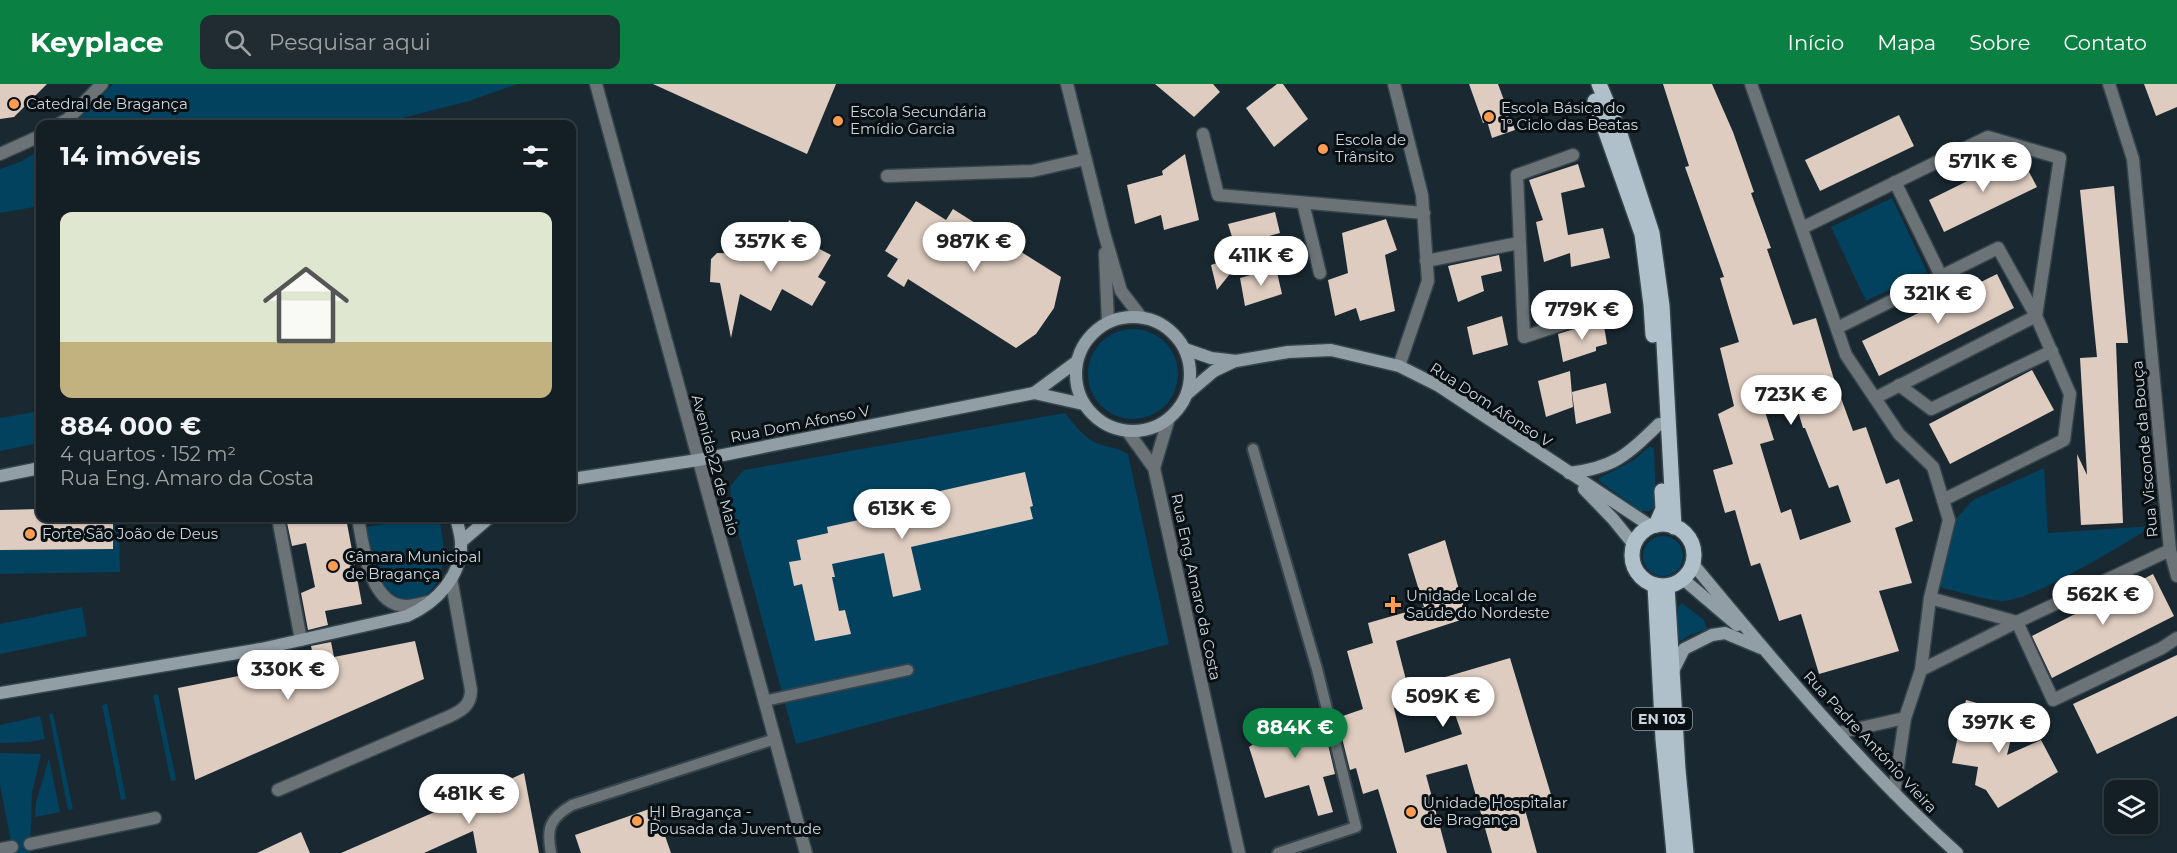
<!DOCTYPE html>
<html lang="pt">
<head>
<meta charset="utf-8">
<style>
	:root { --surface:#131e25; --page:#202b32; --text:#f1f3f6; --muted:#9da2a7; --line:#323c42; --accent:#0b8043 }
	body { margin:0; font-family:Montserrat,sans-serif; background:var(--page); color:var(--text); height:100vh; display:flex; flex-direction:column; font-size:22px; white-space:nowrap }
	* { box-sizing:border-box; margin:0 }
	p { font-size:20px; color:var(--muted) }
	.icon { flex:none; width:33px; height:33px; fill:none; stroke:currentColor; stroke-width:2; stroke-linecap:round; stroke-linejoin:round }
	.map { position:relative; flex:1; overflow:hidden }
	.sheet { position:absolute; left:36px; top:36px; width:540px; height:402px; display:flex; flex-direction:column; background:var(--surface); border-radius:12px; box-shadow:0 2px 4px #0004,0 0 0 2px var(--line) }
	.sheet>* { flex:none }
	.controls { position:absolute; left:2104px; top:696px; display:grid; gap:12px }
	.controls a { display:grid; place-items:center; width:54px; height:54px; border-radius:12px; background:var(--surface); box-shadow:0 2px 4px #0004,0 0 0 2px var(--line); font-size:30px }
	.price { position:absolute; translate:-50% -51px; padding:0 14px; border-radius:21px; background:#fff; color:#222; font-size:20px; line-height:39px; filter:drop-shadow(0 2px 3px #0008) }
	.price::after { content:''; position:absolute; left:50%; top:36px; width:18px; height:14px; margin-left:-9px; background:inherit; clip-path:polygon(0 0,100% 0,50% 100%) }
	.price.current { background:var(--accent); color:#fff }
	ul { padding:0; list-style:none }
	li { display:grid; align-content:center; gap:12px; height:318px; padding:0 24px }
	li+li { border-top:2px solid var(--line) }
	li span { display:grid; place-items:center; height:186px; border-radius:12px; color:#555 }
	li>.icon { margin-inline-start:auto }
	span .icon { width:108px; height:108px; fill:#fffc; stroke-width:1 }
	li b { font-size:26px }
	h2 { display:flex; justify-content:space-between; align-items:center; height:72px; padding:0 24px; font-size:26px }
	header { display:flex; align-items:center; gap:36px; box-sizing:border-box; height:84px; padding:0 30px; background:var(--accent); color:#fff }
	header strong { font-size:28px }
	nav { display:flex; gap:33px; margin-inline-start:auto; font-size:21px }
	.search { width:420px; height:54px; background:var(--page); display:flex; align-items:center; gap:15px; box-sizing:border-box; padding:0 21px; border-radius:12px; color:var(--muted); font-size:22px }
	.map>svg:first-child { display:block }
</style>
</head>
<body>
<header>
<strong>Keyplace</strong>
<div class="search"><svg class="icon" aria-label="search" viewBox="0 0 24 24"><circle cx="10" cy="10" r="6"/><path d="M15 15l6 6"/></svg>Pesquisar aqui</div>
<nav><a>Início</a><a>Mapa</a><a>Sobre</a><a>Contato</a></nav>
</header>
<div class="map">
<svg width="2177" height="769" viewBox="0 0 2177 769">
	<rect width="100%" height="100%" fill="#192831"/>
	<g fill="#02425e">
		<polygon points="113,0 518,0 469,17 379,40 74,40"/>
		<polygon points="40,66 40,122 0,129 0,85 20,78"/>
		<polygon points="1892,114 1927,188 1866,217 1831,143"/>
		<circle cx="1133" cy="290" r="45"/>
		<polygon points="40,327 40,359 0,367 0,334"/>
		<path d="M1065 329C1074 340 1083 353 1096 359 1109 364 1114 362 1128 370L1169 560 796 660 730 418 731 401 744 386Z"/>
		<polygon points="1650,362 1654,365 1656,416 1653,424 1650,427 1641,427 1599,397 1599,394 1634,376"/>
		<path d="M2044 384 2048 449 2153 442C2125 459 2031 518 2002 517 1985 516 1957 507 1939 503L1956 435 1973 416Z"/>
		<path d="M417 434H439C442 450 446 466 442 484 430 530 389 522 373 484 368 472 368 456 366 443Z"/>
		<polygon points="119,440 120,488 0,490 0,466 113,465 113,441"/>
		<circle cx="1663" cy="472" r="20"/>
		<polygon points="1682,519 1704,536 1707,545 1690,551 1681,557 1678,553 1678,523"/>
		<polygon points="82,523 87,552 0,570 0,540"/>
		<polygon points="158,610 176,696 171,697 153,611"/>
		<polygon points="107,620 126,715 121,716 102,621"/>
		<polygon points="53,629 73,725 68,726 49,630"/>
		<polygon points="40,632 45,655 29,658 0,659 0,641"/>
		<polygon points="0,669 41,670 32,709 30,769 13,769 0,701"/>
		<polygon points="49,674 60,728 35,733 36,718"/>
	</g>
	<g fill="#deccc0" fill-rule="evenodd">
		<polygon points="0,0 47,0 14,33 0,35"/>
		<polygon points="653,0 836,0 807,70"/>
		<polygon points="1155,0 1213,0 1220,8 1194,33"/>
		<polygon points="1277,0 1283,0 1308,35 1274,63 1246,24"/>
		<polygon points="1469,0 1498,0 1515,46 1492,54 1487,37 1483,39"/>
		<path d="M1663 0H1712L1733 48 1754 108 1751 109 1771 164 1767 165 1793 241 1816 234 1833 292 1853 347 1866 343 1886 400 1899 395 1913 437 1895 444 1912 499 1879 507 1899 567 1819 590 1801 530 1779 537 1760 479 1751 482 1735 426 1725 429 1713 386 1733 380 1718 330 1734 322 1720 264 1739 258 1720 194 1724 193 1685 83 1689 82ZM1792 307 1803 344H1805L1829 404 1838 401 1851 438 1800 456 1791 425 1781 429 1760 360 1774 356 1761 315Z"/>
		<polygon points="2144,0 2177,0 2177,23 2156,32"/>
		<polygon points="1899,31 1914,62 1820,107 1805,76"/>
		<polygon points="1185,70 1199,136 1164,146 1161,131 1135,140 1127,101 1163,91 1162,87"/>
		<polygon points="2020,71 2037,103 1944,148 1929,116"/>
		<polygon points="1578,80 1585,103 1561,109 1568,151 1603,144 1610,174 1571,183 1570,169 1544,178 1536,138 1543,136 1529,96"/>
		<polygon points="2114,102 2128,259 2116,259 2123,439 2081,441 2077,370 2087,391 2080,274 2097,273 2080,106"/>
		<polygon points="916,117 946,136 953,125 1061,193 1054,224 1036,250 1016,264 908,195 904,203 887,192 898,175 885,167"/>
		<polygon points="1275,128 1280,149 1258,155 1217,206 1211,181 1238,172 1228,140"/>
		<polygon points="1386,135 1397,166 1385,171 1395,227 1360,237 1356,224 1335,232 1328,196 1348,189 1342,149"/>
		<polygon points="789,136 814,154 810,160 831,171 818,193 826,198 812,222 782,205 771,227 740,210 731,254 720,199 710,198 711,175 717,169 766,170 774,155 781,158"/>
		<polygon points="1499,171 1502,187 1481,192 1484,207 1458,218 1448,182"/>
		<polygon points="1276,184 1282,210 1245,222 1240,194"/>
		<polygon points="1997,190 2014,224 1879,292 1862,257"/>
		<polygon points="1502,232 1508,261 1473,271 1467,243"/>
		<polygon points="1603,236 1607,260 1596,263 1596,267 1563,278 1558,250"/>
		<polygon points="2032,286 2054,326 1950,380 1929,340"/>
		<polygon points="1570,287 1573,323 1546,333 1538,297"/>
		<polygon points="1606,299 1611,329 1576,340 1572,308"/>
		<polygon points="1025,388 1033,422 1030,423 1033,435 911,463 921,506 893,513 884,469 832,480 835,493 832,493 839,527 845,526 851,550 815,557 802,500 794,502 789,478 801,476 797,456 828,449 827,443 881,431 879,419 900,414 900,416"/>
		<polygon points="40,425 40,434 60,434 60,436 113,435 113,465 0,466 0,426"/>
		<polygon points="286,434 346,434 362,520 325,527 328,541 308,546 301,509 315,503 306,459 292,462"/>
		<polygon points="1445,456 1467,534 1396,557 1412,619 1394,624 1405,669 1462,650 1442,594 1510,574 1552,714 1524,722 1537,769 1492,769 1467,680 1426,691 1447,769 1397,769 1378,705 1363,710 1356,684 1350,686 1337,634 1363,625 1347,567 1373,559 1368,539 1424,523 1408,470"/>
		<polygon points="2153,490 2174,532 2052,594 2032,552"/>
		<polygon points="415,557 424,595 195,696 178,604 314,577 311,562 331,558 334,573"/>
		<polygon points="2177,571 2177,632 2097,670 2073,620"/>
		<polygon points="1966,616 2017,630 2007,671 2041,656 2058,688 1998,724 1986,706 1975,701 1978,683 1952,679"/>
		<polygon points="1312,628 1316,641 1323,639 1335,690 1323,693 1333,728 1318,732 1309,701 1265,714 1249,663 1264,654 1261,643"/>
		<polygon points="524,689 539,769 477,769 473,747 424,769 341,769"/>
		<polygon points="655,723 671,769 581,769 575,751"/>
		<polygon points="301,748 310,769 257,769"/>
	</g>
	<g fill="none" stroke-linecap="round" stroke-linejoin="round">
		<defs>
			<g id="lane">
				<polyline points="1253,365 1317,585 1356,743 1278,769"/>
				<polyline points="764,617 908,586"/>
				<path d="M551 769C546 744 550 734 572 721L775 655"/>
			</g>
			<g id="street">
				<polyline points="596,0 806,769"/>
				<polyline points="1067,0 1104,149 1121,207 1141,233"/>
				<polyline points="1394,0 1422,111 1428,197 1399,282"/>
				<polyline points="1751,0 1846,271 1899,350 1933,383 1949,436 1930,514 1921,586 1905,634 1894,709"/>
				<polyline points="2109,0 2133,75 2170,466 2177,492"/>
				<polyline points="59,40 68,35 102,0"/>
				<polyline points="1203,50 1218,111 1424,129"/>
				<polyline points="0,70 40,52"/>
				<polyline points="1573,71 1517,91 1524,253 1599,228"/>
				<polyline points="887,92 1032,87 1085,75"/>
				<polyline points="1895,98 1941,192"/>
				<polyline points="1303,119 1320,189"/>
				<polyline points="1802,144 1988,53 2060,74 2036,232 1875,314"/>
				<polyline points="1105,169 1108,238"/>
				<polyline points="1426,177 1519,159"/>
				<polyline points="1837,244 1998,164 2036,232 2070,310 2064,356 1943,416"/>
				<polyline points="1899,301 1931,325 2052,267"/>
				<polyline points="1128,348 1154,384 1239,769"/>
				<polyline points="1154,384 1168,337"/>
				<polyline points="278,434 301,556"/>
				<path d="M358 434C363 460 369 523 407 522 415 522 423 519 431 517"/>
				<polyline points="1930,514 2017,538 2053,616 2162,564 2177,554"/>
				<polyline points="1921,586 2017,538 2170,466"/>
				<polyline points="1838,649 1905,634"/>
				<path d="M278 706 448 633C461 627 471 622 471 606L451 494"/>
				<polyline points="30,760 155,734"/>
				<polyline points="0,765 12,763"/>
			</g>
			<g id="secondary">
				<circle cx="1133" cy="290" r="57"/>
				<polyline points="1185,265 1211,274 1236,277 1288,268 1331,266 1399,282 1439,302 1652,443"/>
				<polyline points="1034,309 1076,278"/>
				<polyline points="1187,310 1214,287 1235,277"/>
				<path d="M1569 389C1614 384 1627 371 1659 340"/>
				<polyline points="0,392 40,384"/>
				<polyline points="572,395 698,376 1034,309 1083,320"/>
				<polyline points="1584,405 1613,435 1634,461"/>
				<polyline points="461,458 489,434"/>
				<path d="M1693 480C1776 580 1860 682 1957 769"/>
				<polyline points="1683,495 1737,541"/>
				<polyline points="1673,587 1684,565 1712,551 1725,549 1761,564"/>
				<path d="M0 609 261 565 407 532C436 519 463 492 461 457 460 449 458 441 456 434"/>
			</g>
			<g id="primary">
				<polyline points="1599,0 1620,50 1652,149 1662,222 1674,443"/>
				<polyline points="1595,17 1642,150 1651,221 1653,251"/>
				<circle cx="1663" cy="471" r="31"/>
				<polyline points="1656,441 1663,425 1662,407"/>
				<polyline points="1655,501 1663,655 1674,769"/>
				<polyline points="1667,502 1678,686 1686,769"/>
			</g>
		</defs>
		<use href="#lane" stroke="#36444c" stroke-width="14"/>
		<use href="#street" stroke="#36444c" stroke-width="15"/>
		<use href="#secondary" stroke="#36444c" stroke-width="15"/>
		<use href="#primary" stroke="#36444c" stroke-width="18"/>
		<use href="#lane" stroke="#6b7377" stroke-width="10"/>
		<use href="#street" stroke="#6b7377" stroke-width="12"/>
		<use href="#secondary" stroke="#929ea6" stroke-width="12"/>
		<use href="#primary" stroke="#b0c0ca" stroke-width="15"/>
	</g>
	<g fill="#fc9d52" stroke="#091014" stroke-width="2">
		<circle cx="14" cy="20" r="6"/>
		<circle cx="1489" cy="33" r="6"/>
		<circle cx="838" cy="37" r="6"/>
		<circle cx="1323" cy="65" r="6"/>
		<circle cx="30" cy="450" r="6"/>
		<circle cx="333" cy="482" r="6"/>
		<path d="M1390 512h6v6h6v6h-6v6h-6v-6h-6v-6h6z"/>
		<circle cx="1411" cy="728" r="6"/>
		<circle cx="637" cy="737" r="6"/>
	</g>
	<g text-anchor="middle" stroke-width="6" stroke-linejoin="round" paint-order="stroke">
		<rect fill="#091014" stroke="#929ba0" stroke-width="1.5" x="1632" y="624" width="60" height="22" rx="4.5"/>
		<g font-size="14" font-weight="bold" fill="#ccd6dc">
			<text x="1662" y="640">EN 103</text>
		</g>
		<g font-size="15" fill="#ccd6dc" stroke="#091014" text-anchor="start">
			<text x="26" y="25">Catedral de Bragança</text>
			<text x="1501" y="29">Escola Básica do<tspan x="1501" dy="17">1º Ciclo das Beatas</tspan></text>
			<text x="850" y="33">Escola Secundária<tspan x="850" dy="17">Emídio Garcia</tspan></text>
			<text x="1335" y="61">Escola de<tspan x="1335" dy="17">Trânsito</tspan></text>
			<text x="42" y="455">Forte São João de Deus</text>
			<text x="345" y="478">Câmara Municipal<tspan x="345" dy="17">de Bragança</tspan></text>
			<text x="1406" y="517">Unidade Local de<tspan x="1406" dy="17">Saúde do Nordeste</tspan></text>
			<text x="1423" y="724">Unidade Hospitalar<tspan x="1423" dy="17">de Bragança</tspan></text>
			<text x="649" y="733">HI Bragança -<tspan x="649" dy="17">Pousada da Juventude</tspan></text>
		</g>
		<g font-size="15" fill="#ccd6dc" stroke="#091014">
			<text transform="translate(1491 321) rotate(33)" y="5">Rua Dom Afonso V</text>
			<text transform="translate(800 340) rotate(-11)" y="5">Rua Dom Afonso V</text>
			<text transform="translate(2145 365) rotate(-95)" y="5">Rua Visconde da Bouça</text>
			<text transform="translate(715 381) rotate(75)" y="5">Avenida 22 de Maio</text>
			<text transform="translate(1196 503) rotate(78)" y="5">Rua Eng. Amaro da Costa</text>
			<text transform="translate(1870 658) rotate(47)" y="5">Rua Padre António Vieira</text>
		</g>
	</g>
</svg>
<div class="controls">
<a><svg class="icon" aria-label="layers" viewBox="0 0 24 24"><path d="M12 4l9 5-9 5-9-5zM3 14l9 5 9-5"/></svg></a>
</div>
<b class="price" style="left:1983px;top:109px">571K €</b>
<b class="price" style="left:771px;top:189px">357K €</b>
<b class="price" style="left:974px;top:189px">987K €</b>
<b class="price" style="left:1261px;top:203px">411K €</b>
<b class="price" style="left:1938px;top:241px">321K €</b>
<b class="price" style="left:1582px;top:257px">779K €</b>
<b class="price" style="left:1791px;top:342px">723K €</b>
<b class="price" style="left:902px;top:456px">613K €</b>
<b class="price" style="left:2103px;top:542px">562K €</b>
<b class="price" style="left:288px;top:617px">330K €</b>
<b class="price" style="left:1443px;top:644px">509K €</b>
<b class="price" style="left:1999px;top:670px">397K €</b>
<b class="price current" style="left:1295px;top:675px">884K €</b>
<b class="price" style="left:469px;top:741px">481K €</b>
<section class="sheet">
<h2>14 imóveis<svg class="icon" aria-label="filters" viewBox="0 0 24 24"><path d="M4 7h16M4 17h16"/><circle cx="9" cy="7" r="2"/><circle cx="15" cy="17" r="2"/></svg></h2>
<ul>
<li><span style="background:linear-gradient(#dfe7d0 70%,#c2b280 0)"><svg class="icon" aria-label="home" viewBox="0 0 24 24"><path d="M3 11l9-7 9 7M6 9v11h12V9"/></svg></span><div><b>884 000 €</b><p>4 quartos · 152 m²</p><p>Rua Eng. Amaro da Costa</p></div></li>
</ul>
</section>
</div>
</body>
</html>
